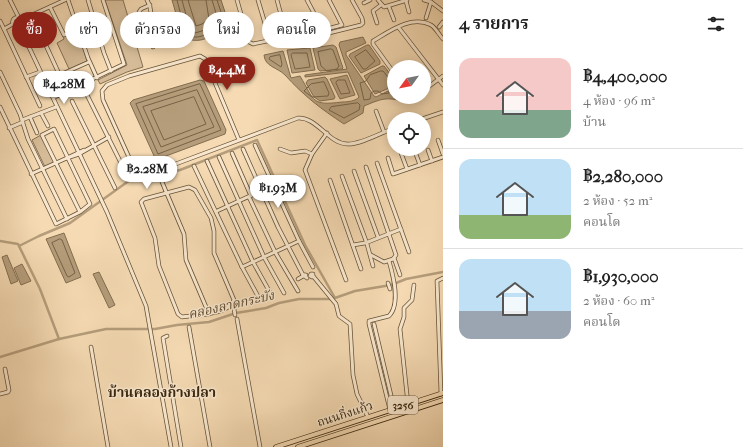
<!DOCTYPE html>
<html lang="th">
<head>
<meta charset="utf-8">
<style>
	:root { --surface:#fff; --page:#f6f6f6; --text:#222; --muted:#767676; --line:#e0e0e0; --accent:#8f2418 }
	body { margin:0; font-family:"IM FELL French Canon","Noto Serif Thai",serif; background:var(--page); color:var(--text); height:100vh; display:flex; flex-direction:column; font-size:15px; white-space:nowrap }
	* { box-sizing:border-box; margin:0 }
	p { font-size:13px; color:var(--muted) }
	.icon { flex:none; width:22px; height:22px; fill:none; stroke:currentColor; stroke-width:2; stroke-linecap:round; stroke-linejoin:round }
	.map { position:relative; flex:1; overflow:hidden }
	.panel { display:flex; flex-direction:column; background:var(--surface); width:300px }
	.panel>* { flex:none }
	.top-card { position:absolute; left:12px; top:12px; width:371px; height:36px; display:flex; gap:8px }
	.needle { width:26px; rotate:237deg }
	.fabs { position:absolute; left:387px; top:60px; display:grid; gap:8px }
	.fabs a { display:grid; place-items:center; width:44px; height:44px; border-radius:50%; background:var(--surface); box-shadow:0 2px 10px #0003; font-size:20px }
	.price { position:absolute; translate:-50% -34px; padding:0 9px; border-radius:14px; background:#fff; color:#222; font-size:13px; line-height:26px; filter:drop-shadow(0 1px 2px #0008) }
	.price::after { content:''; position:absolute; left:50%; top:24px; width:12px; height:9px; margin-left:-6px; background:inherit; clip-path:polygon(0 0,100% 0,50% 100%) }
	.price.active { background:var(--accent); color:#fff }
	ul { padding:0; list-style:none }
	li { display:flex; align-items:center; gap:12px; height:100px; padding:0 16px }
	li+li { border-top:1px solid var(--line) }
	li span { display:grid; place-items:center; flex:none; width:112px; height:80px; border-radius:12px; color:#555 }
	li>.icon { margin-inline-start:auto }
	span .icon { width:48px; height:48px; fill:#fffc; stroke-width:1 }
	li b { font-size:17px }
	h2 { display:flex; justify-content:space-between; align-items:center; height:48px; padding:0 16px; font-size:17px }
	.pill { padding:0 14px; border-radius:18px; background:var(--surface); box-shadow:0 2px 10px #0003; font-size:14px; line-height:36px }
	.pill.active { background:var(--accent); color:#fff }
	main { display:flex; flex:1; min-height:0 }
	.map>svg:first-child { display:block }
</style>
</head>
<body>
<main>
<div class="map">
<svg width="443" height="447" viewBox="0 0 443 447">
	<rect width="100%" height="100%" fill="#f5dab3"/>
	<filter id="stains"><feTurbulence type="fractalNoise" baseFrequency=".005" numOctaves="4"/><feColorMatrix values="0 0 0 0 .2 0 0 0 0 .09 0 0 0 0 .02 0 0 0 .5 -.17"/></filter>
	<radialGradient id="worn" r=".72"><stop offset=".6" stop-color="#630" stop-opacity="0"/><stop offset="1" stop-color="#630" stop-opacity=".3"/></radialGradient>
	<g fill="#d5bb97" stroke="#867052">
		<polygon points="105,0 123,0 143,67 127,72 100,84 98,80 127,65"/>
		<polygon points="78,32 87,61 69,69 57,43 64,39 62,34 67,36"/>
		<polygon points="41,135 54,162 45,167 32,140"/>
	</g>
	<g fill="#b59d7b" stroke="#836d4f">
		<path d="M172 0H221L225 12 223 27C209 38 202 44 183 38Z"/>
		<path d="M363 37 366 43 346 52V55L374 96 376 97 394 88V97H408L409 100 404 102C387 96 381 99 364 106L363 113 344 124C321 109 304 96 285 75 277 67 265 67 264 55L283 51 291 78 300 76C315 101 311 106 342 102 348 102 356 101 359 97L348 72 305 77V75L347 69 339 45 340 42Z"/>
		<polygon points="333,45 336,47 343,68 342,69 320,71 318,69 313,48"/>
		<polygon points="367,45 369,45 380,61 380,64 361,73 349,56 350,54"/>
		<polygon points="310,48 315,70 292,73 287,50"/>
		<polygon points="382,66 384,66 394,79 394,86 375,94 364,76"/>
		<polygon points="347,75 355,95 340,99 330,79"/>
		<polygon points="325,77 327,79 335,97 334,99 320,101 314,97 306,83 308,80"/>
		<polygon points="200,80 204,81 226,130 225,134 158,159 155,158 130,103 133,100"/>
		<polygon points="64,233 81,277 66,283 46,239"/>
		<polygon points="7,255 18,281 11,284 2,257"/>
		<polygon points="22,264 31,281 21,285 14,268"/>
		<polygon points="99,272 115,305 109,308 93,274"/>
	</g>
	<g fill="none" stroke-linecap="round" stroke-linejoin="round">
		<g stroke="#766244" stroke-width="1">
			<path d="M177 0 186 35C199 41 210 33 219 25L221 12 217 0"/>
			<polyline points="182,0 190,30 195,33 205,30 214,22 216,13 212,0"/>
			<polyline points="188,0 196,26 202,24 209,19 206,0"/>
			<polygon points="331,49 333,50 339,66 337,69 327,71 321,66 318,52"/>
			<polygon points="366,50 375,61 366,69 363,69 355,57"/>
			<polygon points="293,53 307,53 310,67 295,69 291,55"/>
			<polygon points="280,55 282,64 281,67 269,59 270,57"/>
			<polygon points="381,71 383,71 391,81 388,87 389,93 382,94 378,91 374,91 371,93 370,99 364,100 360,83 366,81 370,75"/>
			<polygon points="338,80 345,80 350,93 341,94 336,83"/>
			<polygon points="324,82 329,93 328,96 312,97 304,91 311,84"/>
			<polygon points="200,84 221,130 158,154 136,104"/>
			<polygon points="197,90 214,127 161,147 143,107"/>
			<polygon points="194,97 206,124 164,140 151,111"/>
			<polygon points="358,103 360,105 359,110 344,118 329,110 331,107"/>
			<polygon points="60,239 62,240 75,273 69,277 67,276 52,243"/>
		</g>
		<g stroke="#b59d7b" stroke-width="2.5">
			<polyline points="0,241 18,244 40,289 59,339"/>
			<polyline points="19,246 39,236 70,223 130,180 180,170 257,140 305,245 335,298"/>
			<polyline points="0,357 59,339 106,329 155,329 177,325 209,322 236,313 266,308 279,303 299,299 332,299 355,291 391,285 406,279 443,272"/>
		</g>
		<defs>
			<g id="minor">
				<polyline points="10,0 19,18"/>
				<polyline points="68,0 88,58 97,78"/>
				<polyline points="88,0 104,53 111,71"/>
				<path d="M147 0C157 16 144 32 153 47"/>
				<polyline points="237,0 249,42 253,44 282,38 325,34 361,25 363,23 362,18 352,0"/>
				<polyline points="258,0 269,37"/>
				<polyline points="307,0 324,32"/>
				<polyline points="378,0 384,7 407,0"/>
				<polyline points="424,0 431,2 443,11"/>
				<polyline points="406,1 409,12"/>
				<polyline points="364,3 370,0"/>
				<polyline points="150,5 141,9 139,12 142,15 152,14"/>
				<polyline points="50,7 64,35 109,21"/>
				<polyline points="389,7 394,20"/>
				<polyline points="32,15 60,76"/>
				<circle cx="17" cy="22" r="4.5"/>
				<polyline points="426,18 431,2"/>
				<polyline points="21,20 65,0"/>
				<polyline points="0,21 4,29"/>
				<polyline points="377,23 373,11 381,5"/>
				<polyline points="13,24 4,29 40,106"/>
				<polyline points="19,26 107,212 146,306 171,447"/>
				<polyline points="439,27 443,22"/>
				<polyline points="78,28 93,25"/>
				<polyline points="399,28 443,85"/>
				<polyline points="323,30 342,25 329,0"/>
				<polyline points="269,36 286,33 277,0"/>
				<polyline points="0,72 20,114 28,139 67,219"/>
				<path d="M394 73 373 44V41C390 31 411 15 431 25 436 28 439 35 443 39"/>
				<polyline points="26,77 40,72"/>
				<polyline points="44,82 89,62"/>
				<polyline points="424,90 443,76"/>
				<polyline points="87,95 129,179"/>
				<polyline points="55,97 124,64 103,0"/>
				<polyline points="72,101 115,188"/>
				<polyline points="0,107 56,224 80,212 90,204 54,129 42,135 80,212"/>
				<polyline points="376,111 384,132"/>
				<polyline points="41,113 48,126"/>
				<polyline points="30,117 37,133"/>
				<polyline points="422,119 443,112"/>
				<polyline points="22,120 56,107"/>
				<polyline points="9,128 23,122"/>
				<polyline points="327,133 312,154 305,170 346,280"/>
				<path d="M239 140 205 59 200 56 129 76 107 85 102 91 103 100 132 164 140 170 173 165 298 118C317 117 328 143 347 144 359 145 381 133 394 128"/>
				<polyline points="438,140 443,154"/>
				<polyline points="255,145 299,241 313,267"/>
				<polyline points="243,149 278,227 303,275"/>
				<polyline points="280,149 291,153 305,151 312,154"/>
				<polyline points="414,149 420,165"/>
				<polyline points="84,150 67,158 79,154 109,137"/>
				<polyline points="428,150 432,161"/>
				<polyline points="232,153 251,196"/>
				<polyline points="401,153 407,169"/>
				<polyline points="219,157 264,257 284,293"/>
				<polyline points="388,158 393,174 443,157"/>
				<polyline points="207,161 253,262 272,296"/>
				<polyline points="377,163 409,252"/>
				<polyline points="194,166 242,267 260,300"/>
				<polyline points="162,167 162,182 184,234 186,260 209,314"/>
				<polyline points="366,167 396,255 393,259 384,262 371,255"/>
				<polyline points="354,171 378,237"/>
				<polyline points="31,174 67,158"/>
				<polyline points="342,176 366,241"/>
				<polyline points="330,180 361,269"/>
				<path d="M189 187 195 190 211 218 214 231V253L234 300C229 315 196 315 182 317L178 314 159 266 155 238 141 202 144 199Z"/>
				<polyline points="249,197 275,252 298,291"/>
				<polyline points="217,211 274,185"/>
				<polyline points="368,242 401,229"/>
				<polyline points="367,244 373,266"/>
				<polyline points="353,245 365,243"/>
				<polyline points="394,258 400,275"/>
				<path d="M389 261C393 275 401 304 389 316L369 321V324L390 410"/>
				<polyline points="242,267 299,241"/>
				<polygon points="311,274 313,274 312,277 310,276"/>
				<polyline points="306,275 303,275 307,278"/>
				<polyline points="313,276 336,304 339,316 350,324 353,375 357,394 368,417"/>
				<polyline points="298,279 305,275"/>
				<polyline points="388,283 390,289"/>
				<polyline points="234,309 235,315"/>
				<polyline points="237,319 260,447"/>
				<polyline points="374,324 394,408"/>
				<polyline points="189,327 210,447"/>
				<polyline points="167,336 163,338 181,447"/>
				<polyline points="91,347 108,447"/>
				<polyline points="0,394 8,392 9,390 5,369"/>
				<polyline points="441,394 437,281 443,278"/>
				<polyline points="408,404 400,329 404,317 404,308 412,300 414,285"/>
			</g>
			<g id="major">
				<polyline points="276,447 443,393"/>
				<polyline points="298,447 443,400"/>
			</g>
		</defs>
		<use href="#minor" stroke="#675337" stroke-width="4.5"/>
		<use href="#major" stroke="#38260e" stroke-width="5.5"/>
		<use href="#minor" stroke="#f8e7ce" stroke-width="3"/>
		<use href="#major" stroke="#f5dab3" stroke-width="4"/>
	</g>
	<g text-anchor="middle" stroke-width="3" stroke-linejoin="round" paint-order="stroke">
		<rect fill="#f8e7ce" stroke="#726048" stroke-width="1" x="388" y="396" width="30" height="18" rx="3"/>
		<g font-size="11" font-weight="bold" fill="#38260e">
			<text x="403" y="409">3256</text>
		</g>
		<g font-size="12" fill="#38260e" stroke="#f8e7ce">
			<text transform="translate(345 414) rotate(-18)" y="4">ถนนกิ่งแก้ว</text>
		</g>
		<g font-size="13" font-style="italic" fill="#5e4a2f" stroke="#f8e7ce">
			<text transform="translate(231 304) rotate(-13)" y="5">คลองลาดกระบัง</text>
		</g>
		<g font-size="14" font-weight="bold" fill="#38260e" stroke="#f8e7ce">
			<text x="162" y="397">บ้านคลองก้างปลา</text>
		</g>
	</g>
	<rect width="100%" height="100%" filter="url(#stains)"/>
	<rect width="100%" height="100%" fill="url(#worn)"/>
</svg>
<div class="fabs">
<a><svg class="needle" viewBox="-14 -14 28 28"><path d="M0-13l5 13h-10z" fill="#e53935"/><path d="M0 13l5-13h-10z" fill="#767676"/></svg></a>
<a><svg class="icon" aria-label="locate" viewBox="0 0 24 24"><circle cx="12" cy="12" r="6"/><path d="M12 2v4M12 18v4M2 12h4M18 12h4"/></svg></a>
</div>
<b class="price active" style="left:227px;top:91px">฿4.4M</b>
<b class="price" style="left:64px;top:105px">฿4.28M</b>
<b class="price" style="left:147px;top:190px">฿2.28M</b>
<b class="price" style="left:278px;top:209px">฿1.93M</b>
<div class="top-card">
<a class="pill active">ซื้อ</a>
<a class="pill">เช่า</a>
<a class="pill">ตัวกรอง</a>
<a class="pill">ใหม่</a>
<a class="pill">คอนโด</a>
</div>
</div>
<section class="panel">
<h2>4 รายการ<svg class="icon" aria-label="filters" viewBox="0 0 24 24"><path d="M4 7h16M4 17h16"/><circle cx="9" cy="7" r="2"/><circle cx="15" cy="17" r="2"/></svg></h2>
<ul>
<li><span style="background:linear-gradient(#f6c9c9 65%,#7fa58c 0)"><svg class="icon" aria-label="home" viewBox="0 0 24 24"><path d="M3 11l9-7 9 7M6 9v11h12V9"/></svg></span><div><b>฿4,400,000</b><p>4 ห้อง · 96 m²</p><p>บ้าน</p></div></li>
<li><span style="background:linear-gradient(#bfe0f5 70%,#8fb573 0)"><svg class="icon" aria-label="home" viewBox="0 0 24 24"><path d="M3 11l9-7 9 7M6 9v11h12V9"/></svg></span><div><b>฿2,280,000</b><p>2 ห้อง · 52 m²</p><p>คอนโด</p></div></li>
<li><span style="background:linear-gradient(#bfe0f5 65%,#9aa5b1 0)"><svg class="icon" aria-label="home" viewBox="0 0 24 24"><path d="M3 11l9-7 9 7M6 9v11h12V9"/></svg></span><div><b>฿1,930,000</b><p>2 ห้อง · 60 m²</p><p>คอนโด</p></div></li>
</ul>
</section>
</main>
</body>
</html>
